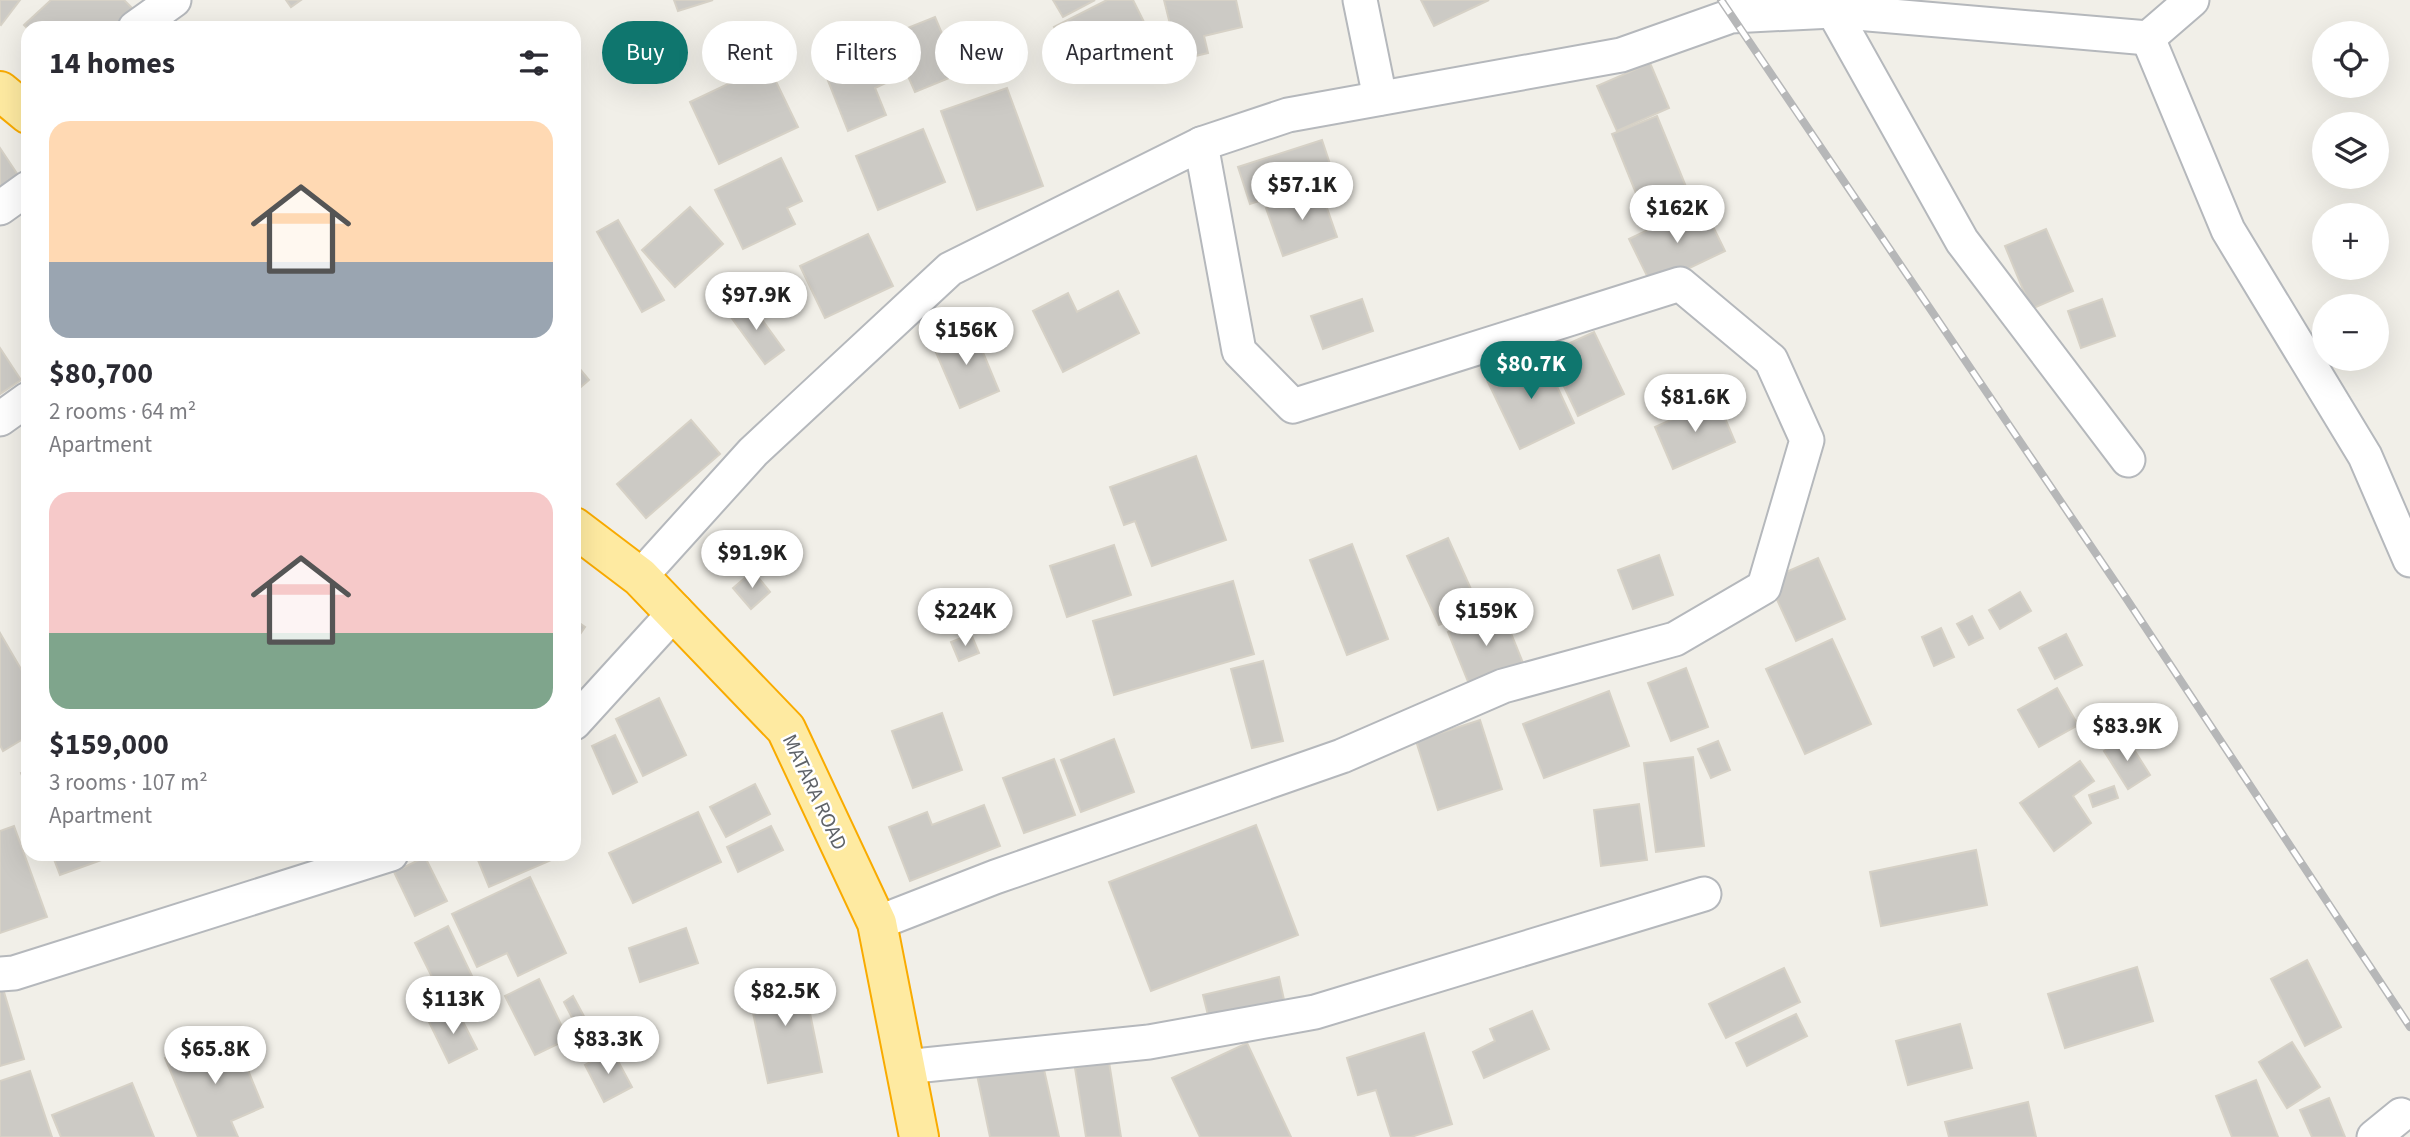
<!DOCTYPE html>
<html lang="en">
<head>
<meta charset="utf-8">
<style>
	:root { --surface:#fff; --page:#f7f7f7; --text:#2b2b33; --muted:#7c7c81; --accent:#0f766e }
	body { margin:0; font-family:"Source Sans 3",sans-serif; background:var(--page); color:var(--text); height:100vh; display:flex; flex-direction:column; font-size:26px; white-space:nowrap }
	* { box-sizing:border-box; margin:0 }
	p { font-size:23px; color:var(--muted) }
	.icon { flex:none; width:38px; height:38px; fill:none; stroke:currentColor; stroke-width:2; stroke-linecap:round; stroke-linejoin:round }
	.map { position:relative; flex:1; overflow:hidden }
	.drawer { position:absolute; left:21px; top:21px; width:560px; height:840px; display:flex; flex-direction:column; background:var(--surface); border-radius:21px; box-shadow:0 7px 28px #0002 }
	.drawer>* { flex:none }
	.banner { position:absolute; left:602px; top:21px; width:665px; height:63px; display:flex; gap:14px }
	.controls { position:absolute; left:2312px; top:21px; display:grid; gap:14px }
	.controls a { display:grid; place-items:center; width:77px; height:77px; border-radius:50%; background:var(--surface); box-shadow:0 7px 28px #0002; font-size:35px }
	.price { position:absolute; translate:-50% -60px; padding:0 16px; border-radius:24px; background:#fff; color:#222; font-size:23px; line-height:46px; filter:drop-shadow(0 2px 4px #0008) }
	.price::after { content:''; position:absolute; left:50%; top:42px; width:21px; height:16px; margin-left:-10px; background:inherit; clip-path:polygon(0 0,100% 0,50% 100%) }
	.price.on { background:var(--accent); color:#fff }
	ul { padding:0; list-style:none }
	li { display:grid; align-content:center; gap:14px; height:371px; padding:0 28px }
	li span { display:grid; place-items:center; height:217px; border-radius:21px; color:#555 }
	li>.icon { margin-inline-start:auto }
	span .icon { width:126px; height:126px; fill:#fffc; stroke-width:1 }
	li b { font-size:30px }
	h2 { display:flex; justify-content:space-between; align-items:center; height:84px; padding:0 28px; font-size:30px }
	.chip { padding:0 24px; border-radius:32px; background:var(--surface); box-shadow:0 7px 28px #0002; font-size:24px; line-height:63px }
	.chip.on { background:var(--accent); color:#fff }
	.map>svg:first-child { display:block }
</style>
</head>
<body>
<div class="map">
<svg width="2410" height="1137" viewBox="0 0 2410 1137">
	<rect width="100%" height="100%" fill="#f1efe8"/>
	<g fill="#cccac5" stroke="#d6d1c6" stroke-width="2">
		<polygon points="0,0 20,0 1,25 0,24"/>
		<polygon points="51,0 124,0 133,9 112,28 28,29 24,25"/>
		<polygon points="286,0 301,0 291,7"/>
		<polygon points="674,0 713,0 678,11"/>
		<polygon points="1053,0 1095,0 1063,17"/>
		<polygon points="1107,0 1133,0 1152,38 1078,75 1054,27"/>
		<polygon points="1164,0 1236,0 1242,27 1204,36 1208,53 1179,60"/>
		<polygon points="1421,0 1489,0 1434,26"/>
		<polygon points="935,17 959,74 915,92 890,35"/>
		<polygon points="874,42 890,81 875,88 886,115 848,131 821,63"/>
		<polygon points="1650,63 1669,108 1617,131 1597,86"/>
		<polygon points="768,65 798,127 719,164 690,102"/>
		<polygon points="1007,88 1043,186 977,210 941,111"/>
		<polygon points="1657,116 1689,194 1644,213 1612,134"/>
		<polygon points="923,129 945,182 878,210 856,156"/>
		<polygon points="1322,140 1334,176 1250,204 1238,167"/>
		<polygon points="0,148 20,178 0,192"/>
		<polygon points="781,158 802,201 787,208 795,224 743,249 715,190"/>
		<polygon points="1320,188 1337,237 1283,256 1266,208"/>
		<polygon points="1702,204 1725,251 1652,286 1629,239"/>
		<polygon points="690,207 723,244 675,287 642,250"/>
		<polygon points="618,220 664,300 642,312 597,232"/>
		<polygon points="2046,229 2073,291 2031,309 2005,246"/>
		<polygon points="868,234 893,286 825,318 800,266"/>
		<polygon points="1118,291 1139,333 1063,372 1033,311 1068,293 1077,312"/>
		<polygon points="747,299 784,350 765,364 728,313"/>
		<polygon points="1362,299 1373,331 1323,349 1311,316"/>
		<polygon points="2102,299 2115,336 2081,348 2068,311"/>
		<polygon points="972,326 999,391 960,408 932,343"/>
		<polygon points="1594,332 1624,394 1578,416 1548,353"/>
		<polygon points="0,348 21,380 0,394"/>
		<polygon points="1542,354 1574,423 1520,449 1487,380"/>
		<polygon points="574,362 589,380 574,393"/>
		<polygon points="1717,399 1735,442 1673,469 1655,427"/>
		<polygon points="691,420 720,454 646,518 617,484"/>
		<polygon points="1196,456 1226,540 1152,566 1135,521 1124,525 1110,487"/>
		<polygon points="1448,538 1479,607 1439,625 1407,556"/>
		<polygon points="1352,544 1388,639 1347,655 1310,560"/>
		<polygon points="1114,545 1131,595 1067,617 1050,566"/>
		<polygon points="1659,555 1673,595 1633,609 1618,570"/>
		<polygon points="1818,558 1845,619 1796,641 1768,580"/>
		<polygon points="753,571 770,592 751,609 733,588"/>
		<polygon points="1233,581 1254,654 1114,695 1093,621"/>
		<polygon points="2020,592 2031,611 2000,629 1989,610"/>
		<polygon points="1502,611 1523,663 1469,684 1448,632"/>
		<polygon points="1972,616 1983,638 1969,645 1957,624"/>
		<polygon points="574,619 585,627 574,643"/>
		<polygon points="1941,628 1954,657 1934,666 1922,637"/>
		<polygon points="0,633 28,681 28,736 3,751 0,745"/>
		<polygon points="971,634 979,653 959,661 951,642"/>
		<polygon points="2066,634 2082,665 2055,679 2039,648"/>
		<polygon points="1832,639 1871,724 1805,754 1766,669"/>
		<polygon points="1263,661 1283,741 1252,748 1231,669"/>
		<polygon points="1686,668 1708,727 1671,741 1648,683"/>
		<polygon points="2057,688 2078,725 2039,747 2018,710"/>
		<polygon points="1609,691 1629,746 1544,778 1523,724"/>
		<polygon points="659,698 686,755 643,776 616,719"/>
		<polygon points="942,713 962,770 913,788 892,731"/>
		<polygon points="1480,720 1502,789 1438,810 1416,741"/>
		<polygon points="615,735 637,782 613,794 592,746"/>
		<polygon points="2126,737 2150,775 2128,789 2104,751"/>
		<polygon points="1114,739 1134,792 1081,812 1061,760"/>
		<polygon points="1718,741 1730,770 1711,778 1698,749"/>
		<polygon points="1693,757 1704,846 1656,852 1644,763"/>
		<polygon points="1054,759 1075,815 1024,833 1003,778"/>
		<polygon points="2080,761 2094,781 2073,796 2091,823 2054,851 2020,803"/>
		<polygon points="28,770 28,791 21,773"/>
		<polygon points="755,784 770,814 726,837 710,807"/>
		<polygon points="2114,786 2118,798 2093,807 2089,795"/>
		<polygon points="1639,804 1647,860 1601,866 1594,810"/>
		<polygon points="984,805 1000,846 910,881 889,827 927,812 932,825"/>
		<polygon points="698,812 721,862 633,903 609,853"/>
		<polygon points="1256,825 1298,935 1151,991 1109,882"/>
		<polygon points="14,826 47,917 0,933 0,831"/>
		<polygon points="771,826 783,850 738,872 727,847"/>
		<polygon points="1976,850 1987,905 1881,926 1870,872"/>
		<polygon points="52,854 118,854 60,875"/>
		<polygon points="493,854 565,854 489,887 478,860"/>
		<polygon points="425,857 447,901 415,916 394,872"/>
		<polygon points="530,877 566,953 518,976 507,953 477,967 452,914"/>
		<polygon points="448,926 473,978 441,995 415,943"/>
		<polygon points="686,928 698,963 640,982 629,948"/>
		<polygon points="2307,960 2341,1027 2305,1046 2271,979"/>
		<polygon points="2137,967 2153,1021 2065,1048 2048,994"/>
		<polygon points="1784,968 1800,1002 1726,1038 1709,1004"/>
		<polygon points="802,974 822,1072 768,1083 747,985"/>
		<polygon points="1279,977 1286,1009 1211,1027 1203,995"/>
		<polygon points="539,979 568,1039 535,1055 505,996"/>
		<polygon points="1,982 24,1059 0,1066 0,983"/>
		<polygon points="573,996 592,1031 582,1037 564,1002"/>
		<polygon points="456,1008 477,1049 449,1063 429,1022"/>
		<polygon points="1532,1011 1549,1049 1484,1078 1473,1052 1495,1041 1490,1029"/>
		<polygon points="1796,1014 1807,1036 1747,1066 1736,1043"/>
		<polygon points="1960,1024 1972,1068 1908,1085 1896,1041"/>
		<polygon points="232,1031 263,1107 231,1121 238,1137 198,1137 165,1058"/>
		<polygon points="1424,1033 1452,1124 1411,1137 1391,1137 1376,1090 1358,1095 1347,1058"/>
		<polygon points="2292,1042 2320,1087 2287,1108 2259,1062"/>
		<polygon points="1247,1043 1291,1137 1200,1137 1172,1078"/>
		<polygon points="612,1050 632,1087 604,1102 585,1065"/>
		<polygon points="1041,1056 1059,1137 990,1137 976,1070"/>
		<polygon points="1109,1062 1121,1137 1086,1137 1075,1068"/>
		<polygon points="30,1071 52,1137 0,1137 0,1081"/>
		<polygon points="2256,1080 2278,1137 2232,1137 2216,1096"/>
		<polygon points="132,1083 154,1137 61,1137 52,1115"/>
		<polygon points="2329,1098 2345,1137 2312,1137 2300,1110"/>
		<polygon points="2028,1102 2036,1137 1949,1137 1945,1122"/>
	</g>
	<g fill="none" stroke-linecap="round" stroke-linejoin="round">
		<defs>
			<g id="minor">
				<polyline points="1360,0 1380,98"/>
				<polyline points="1827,0 1962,241 2128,460"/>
				<polyline points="135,28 174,0"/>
				<polyline points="2148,38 2228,230 2365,456 2410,560"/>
				<polyline points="1201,144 1288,115 1621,55 1731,16 1833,11 2148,38 2192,0"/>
				<polyline points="0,208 28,188"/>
				<polyline points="0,419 28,399"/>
				<polyline points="640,577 753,452 950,269 1201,144 1239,351 1293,406 1680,284 1771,360 1807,440 1764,587 1675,639 1503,686 1342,756 995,877 877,923"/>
				<polyline points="574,723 676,611"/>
				<polyline points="0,974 14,973 391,854"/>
				<polyline points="905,1067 1149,1042 1315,1012 1704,894"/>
				<polyline points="2374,1137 2401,1115"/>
			</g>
			<g id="trunk">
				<polyline points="0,91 28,114"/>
				<polyline points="574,527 640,577 786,729 877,923 919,1137"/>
			</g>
		</defs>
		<use href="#minor" stroke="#b5b8bc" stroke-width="37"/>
		<use href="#trunk" stroke="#f9ab00" stroke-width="42"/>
		<use href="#minor" stroke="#fff" stroke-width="33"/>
		<use href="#trunk" stroke="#feeaa1" stroke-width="38"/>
		<defs>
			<polyline id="rail" points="1721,0 2126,598 2410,1027"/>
		</defs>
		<use href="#rail" stroke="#b6b7b8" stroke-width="8"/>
		<use href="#rail" stroke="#fff" stroke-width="5" stroke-dasharray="16" stroke-linecap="butt"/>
	</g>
	<g text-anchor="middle" stroke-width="5" stroke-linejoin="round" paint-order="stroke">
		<g font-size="21" fill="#5f6368" stroke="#fff">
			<text transform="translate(815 792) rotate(65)" y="7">MATARA ROAD</text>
		</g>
	</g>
</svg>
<div class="controls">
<a><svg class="icon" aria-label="locate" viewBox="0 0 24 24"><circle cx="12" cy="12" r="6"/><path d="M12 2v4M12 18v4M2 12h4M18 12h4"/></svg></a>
<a><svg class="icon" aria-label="layers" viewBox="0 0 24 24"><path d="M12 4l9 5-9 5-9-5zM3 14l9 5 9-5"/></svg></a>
<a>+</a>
<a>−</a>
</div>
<b class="price" style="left:1302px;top:222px">$57.1K</b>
<b class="price" style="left:1677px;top:245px">$162K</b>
<b class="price" style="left:756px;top:332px">$97.9K</b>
<b class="price" style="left:966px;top:367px">$156K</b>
<b class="price on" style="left:1531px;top:401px">$80.7K</b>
<b class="price" style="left:1695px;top:434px">$81.6K</b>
<b class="price" style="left:752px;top:590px">$91.9K</b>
<b class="price" style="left:965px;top:648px">$224K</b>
<b class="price" style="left:1486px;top:648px">$159K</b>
<b class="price" style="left:2127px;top:763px">$83.9K</b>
<b class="price" style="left:785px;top:1028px">$82.5K</b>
<b class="price" style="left:453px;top:1036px">$113K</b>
<b class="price" style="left:608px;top:1076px">$83.3K</b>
<b class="price" style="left:215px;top:1086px">$65.8K</b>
<div class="banner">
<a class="chip on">Buy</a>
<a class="chip">Rent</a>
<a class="chip">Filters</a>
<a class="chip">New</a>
<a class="chip">Apartment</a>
</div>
<section class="drawer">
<h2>14 homes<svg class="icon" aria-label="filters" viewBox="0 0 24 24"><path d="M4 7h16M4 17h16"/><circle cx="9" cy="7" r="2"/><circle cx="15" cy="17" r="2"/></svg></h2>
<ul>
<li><span style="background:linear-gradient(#ffd9b3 65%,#9aa5b1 0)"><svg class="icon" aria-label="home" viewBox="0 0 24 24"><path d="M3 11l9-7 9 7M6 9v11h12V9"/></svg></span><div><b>$80,700</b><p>2 rooms · 64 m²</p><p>Apartment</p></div></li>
<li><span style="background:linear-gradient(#f6c9c9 65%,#7fa58c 0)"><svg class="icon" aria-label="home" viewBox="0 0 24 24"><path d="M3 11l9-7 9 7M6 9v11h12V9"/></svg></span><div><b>$159,000</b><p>3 rooms · 107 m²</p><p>Apartment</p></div></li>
</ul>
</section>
</div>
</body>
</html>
